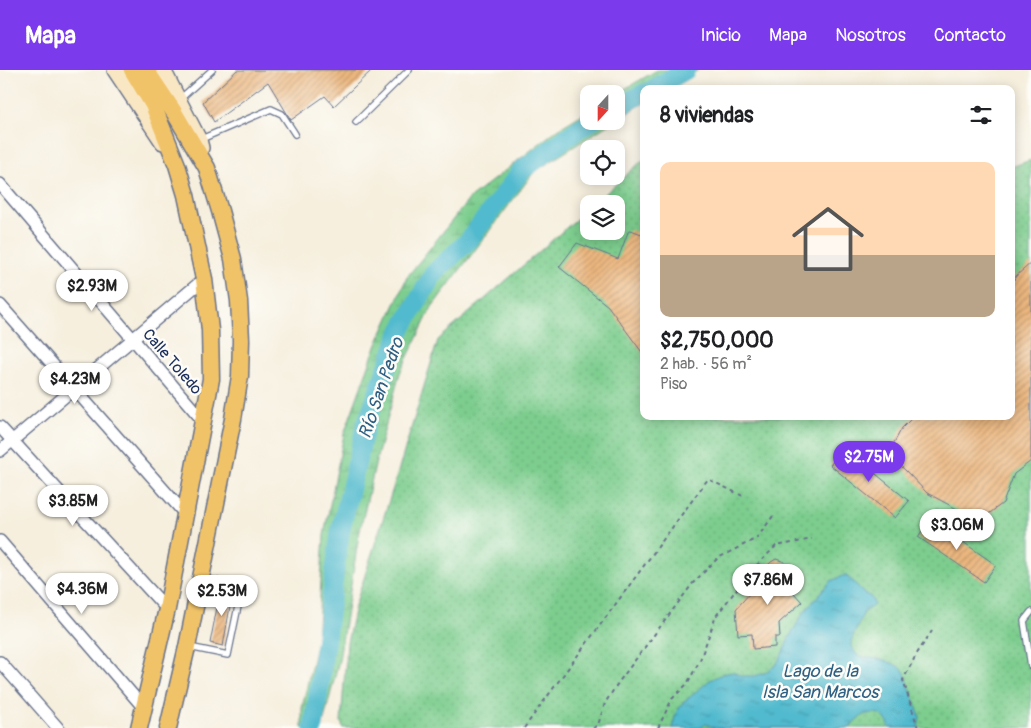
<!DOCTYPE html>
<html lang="es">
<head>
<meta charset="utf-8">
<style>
	:root { --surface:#fff; --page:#f2f2f2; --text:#202124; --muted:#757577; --accent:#7c3aed }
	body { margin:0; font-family:Pangolin,sans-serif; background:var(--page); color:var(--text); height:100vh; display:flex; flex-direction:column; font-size:19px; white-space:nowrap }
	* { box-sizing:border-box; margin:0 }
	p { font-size:16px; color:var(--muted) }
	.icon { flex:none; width:28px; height:28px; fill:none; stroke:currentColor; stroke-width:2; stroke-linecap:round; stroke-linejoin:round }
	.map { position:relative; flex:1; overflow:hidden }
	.panel { position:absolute; left:640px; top:15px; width:375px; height:335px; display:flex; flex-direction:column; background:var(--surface); border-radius:10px; box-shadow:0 2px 12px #0003 }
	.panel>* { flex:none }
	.needle { width:32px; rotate:201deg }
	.tools { position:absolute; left:580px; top:15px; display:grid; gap:10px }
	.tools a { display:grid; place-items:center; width:45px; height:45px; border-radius:10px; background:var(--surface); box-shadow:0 2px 12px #0003; font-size:25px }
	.price { position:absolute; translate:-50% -42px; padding:0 11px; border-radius:18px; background:#fff; color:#222; font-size:16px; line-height:32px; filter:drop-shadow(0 1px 2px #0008) }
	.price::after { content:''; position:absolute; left:50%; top:30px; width:15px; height:11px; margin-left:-8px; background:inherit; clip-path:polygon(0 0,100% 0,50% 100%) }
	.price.active { background:var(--accent); color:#fff }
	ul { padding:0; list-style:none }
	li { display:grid; align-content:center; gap:10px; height:265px; padding:0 20px }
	li span { display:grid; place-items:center; height:155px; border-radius:10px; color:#555 }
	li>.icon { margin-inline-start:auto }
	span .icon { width:90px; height:90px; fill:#fffc; stroke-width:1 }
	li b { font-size:21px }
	h2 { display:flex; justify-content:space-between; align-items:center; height:60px; padding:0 20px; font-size:21px }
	header { display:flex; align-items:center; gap:30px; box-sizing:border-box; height:70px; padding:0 25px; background:var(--accent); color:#fff }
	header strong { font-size:24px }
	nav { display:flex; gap:28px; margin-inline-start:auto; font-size:18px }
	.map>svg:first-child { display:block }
</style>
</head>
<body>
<header>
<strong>Mapa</strong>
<nav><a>Inicio</a><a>Mapa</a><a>Nosotros</a><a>Contacto</a></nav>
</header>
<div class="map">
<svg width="1031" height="658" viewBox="0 0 1031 658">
	<defs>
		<pattern id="green-dots" width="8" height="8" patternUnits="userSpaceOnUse" patternTransform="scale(1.25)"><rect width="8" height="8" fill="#7dcd8e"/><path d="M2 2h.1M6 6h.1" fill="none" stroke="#6bb07d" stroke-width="1.8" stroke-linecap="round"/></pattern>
		<pattern id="wetland-marsh" width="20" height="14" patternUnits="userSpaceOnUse" patternTransform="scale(1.25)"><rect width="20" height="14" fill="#7dcd8e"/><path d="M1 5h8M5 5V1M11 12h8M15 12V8" fill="none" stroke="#6bb07d"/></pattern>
		<pattern id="water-ripples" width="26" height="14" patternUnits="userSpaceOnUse" patternTransform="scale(1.25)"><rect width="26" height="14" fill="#51bace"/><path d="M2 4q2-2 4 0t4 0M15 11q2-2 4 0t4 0" fill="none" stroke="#4298aa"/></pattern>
		<pattern id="building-hatch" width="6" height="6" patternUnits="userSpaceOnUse" patternTransform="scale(1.25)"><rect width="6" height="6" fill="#ecb77f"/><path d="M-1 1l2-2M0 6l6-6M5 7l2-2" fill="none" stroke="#be956b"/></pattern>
	</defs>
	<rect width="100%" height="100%" fill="#fdfcf7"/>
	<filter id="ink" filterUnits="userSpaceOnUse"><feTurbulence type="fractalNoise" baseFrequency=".02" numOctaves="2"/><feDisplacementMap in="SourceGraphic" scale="10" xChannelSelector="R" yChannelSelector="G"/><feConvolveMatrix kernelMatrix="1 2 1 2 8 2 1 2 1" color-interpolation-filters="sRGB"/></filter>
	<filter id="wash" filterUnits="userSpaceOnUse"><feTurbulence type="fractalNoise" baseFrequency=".0096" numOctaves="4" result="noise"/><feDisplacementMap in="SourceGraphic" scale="20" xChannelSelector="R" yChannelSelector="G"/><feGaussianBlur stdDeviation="1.12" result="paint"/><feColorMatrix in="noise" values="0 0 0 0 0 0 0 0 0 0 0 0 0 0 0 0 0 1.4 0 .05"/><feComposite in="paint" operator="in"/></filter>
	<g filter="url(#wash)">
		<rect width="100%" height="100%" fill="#f6efde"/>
		<polygon fill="url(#green-dots)" stroke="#4c7e76" points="644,89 644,346 1011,346 1011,97 1031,90 1031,658 343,658 341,652 347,573 355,536 394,415 438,270 589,138 589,161 616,161 616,134 594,134"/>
		<g fill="url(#wetland-marsh)" stroke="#4c7e76">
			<polygon points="657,0 698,0 667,19 644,19 644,33 616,50 616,24"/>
			<polygon points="589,40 589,51 614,51 534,102 432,237 400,303 377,387 359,465 339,590 322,658 302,658 302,638 317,571 324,465 344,364 374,281 407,207 470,128 558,59"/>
		</g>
		<path fill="url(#water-ripples)" stroke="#367496" d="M845 505 854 512 864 524 870 526 873 531 874 535 864 542 851 571 853 579 858 586C874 589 892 589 904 601L920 647 918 658H890C888 653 886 648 881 645 870 639 855 648 850 658H715L706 654 700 658H672L676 643 683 633 710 610 722 604 733 602 741 606H755L765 603 776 595 781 587 790 566 804 542 831 511Z"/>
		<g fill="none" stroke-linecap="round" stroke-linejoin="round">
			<g stroke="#51bace" stroke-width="19">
				<polyline points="653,19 686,0"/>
				<polyline points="616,38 644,23"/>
				<polyline points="313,658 317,633 340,463 366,354 401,260 434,203 468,171 522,100 580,58 592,51"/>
			</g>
		</g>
		<g id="blocks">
			<g fill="url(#building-hatch)">
				<polygon points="237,0 372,0 334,36 325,26 291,50 268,12 214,52 203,32"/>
				<polygon points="631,160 644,165 644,285 608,236 559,197 577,173 618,189 628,162"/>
				<polygon points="1031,193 1031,391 1014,404 1003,433 978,452 955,438 927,423 906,401 888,384 902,358 914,346 1011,346 1011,215 1016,206"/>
				<polygon points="844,378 909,431 895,448 830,395"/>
				<polygon points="930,449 996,495 984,512 918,467"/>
				<polygon points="776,489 785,492 796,504 785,513 802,532 779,553 780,567 775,567 775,577 753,579 752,564 738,565 736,539 763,508 761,506 764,499 771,492"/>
				<polygon points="221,517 233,520 223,576 210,573"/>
			</g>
		</g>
	</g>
	<g filter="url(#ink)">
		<use href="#blocks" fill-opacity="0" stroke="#68728b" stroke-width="1"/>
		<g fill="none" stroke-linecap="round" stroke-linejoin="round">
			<defs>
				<g id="lane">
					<polyline points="180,29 212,0"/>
					<polyline points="356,52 409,0"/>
					<polyline points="199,70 271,39 282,44 295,64"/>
					<polyline points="1031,542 1024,551 1031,596"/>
					<polyline points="189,577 228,585 242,517 202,508"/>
				</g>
				<g id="street">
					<polyline points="0,114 204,352"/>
					<polyline points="0,235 186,445"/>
					<polyline points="0,357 167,539"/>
					<polyline points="0,381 204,209"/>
					<polyline points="0,471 143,637"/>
					<polyline points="0,592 58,658"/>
				</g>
				<g id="secondary">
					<polyline points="115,0 163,72"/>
					<polyline points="163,0 199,70 201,78"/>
				</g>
				<g id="primary">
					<polyline points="132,0 153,35 177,95 186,125 204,209 210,260 211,309 167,539 139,658"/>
					<polyline points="146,0 174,42 207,98 220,141 233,189 239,231 241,270 240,306 233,349 187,577 168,658"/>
				</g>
			</defs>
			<use href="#lane" stroke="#68728b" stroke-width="8"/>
			<use href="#street" stroke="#68728b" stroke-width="14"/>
			<use href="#secondary" stroke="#68728b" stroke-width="18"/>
			<use href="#primary" stroke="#68728b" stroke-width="19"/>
			<g stroke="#68728b" stroke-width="2" stroke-dasharray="4 4" stroke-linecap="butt">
				<polyline points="524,658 708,409 745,427"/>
				<polyline points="593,658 598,655 605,633 618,613 693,513 718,488 757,468 773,446"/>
				<polyline points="658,658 672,629 687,614 700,590 716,546 750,502 776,476 812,469"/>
				<polyline points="918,658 903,610 916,585 932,561"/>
			</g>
			<use href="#lane" stroke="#fff" stroke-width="5.5"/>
			<use href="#street" stroke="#fff" stroke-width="11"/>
			<use href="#secondary" stroke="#f9e7c3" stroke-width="15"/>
			<use href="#primary" stroke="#f1c369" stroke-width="16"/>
		</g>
	</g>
	<g text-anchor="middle" stroke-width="5" stroke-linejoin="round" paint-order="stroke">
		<g font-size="16" fill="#1b2f5e" stroke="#fdfcf7">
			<text transform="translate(173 291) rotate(49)" y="6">Calle Toledo</text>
		</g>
		<g font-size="18" font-style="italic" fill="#2e6085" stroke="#fdfcf7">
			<text transform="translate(381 318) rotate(-71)" y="6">Río San Pedro</text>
			<text x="820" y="607">Lago de la<tspan x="820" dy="21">Isla San Marcos</tspan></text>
		</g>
	</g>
</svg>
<div class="tools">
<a><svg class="needle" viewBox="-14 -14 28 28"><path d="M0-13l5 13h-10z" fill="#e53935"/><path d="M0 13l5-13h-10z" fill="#757577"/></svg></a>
<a><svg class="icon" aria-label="locate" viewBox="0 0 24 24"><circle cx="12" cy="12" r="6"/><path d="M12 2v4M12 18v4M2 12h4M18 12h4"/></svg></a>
<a><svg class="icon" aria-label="layers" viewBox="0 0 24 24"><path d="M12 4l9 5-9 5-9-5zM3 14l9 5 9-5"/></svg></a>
</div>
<b class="price" style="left:92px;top:242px">$2.93M</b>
<b class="price" style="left:75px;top:335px">$4.23M</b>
<b class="price active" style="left:869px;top:413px">$2.75M</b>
<b class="price" style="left:73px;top:457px">$3.85M</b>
<b class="price" style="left:957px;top:481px">$3.06M</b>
<b class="price" style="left:768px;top:536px">$7.86M</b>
<b class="price" style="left:82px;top:545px">$4.36M</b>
<b class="price" style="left:222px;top:547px">$2.53M</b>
<section class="panel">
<h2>8 viviendas<svg class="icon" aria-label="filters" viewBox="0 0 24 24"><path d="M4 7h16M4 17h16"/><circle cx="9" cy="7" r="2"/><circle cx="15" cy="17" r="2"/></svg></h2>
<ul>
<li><span style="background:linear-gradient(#ffd9b3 60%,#b9a48a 0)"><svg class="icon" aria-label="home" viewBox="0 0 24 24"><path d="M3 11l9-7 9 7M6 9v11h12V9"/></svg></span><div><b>$2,750,000</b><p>2 hab. · 56 m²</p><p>Piso</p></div></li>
</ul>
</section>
</div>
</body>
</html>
